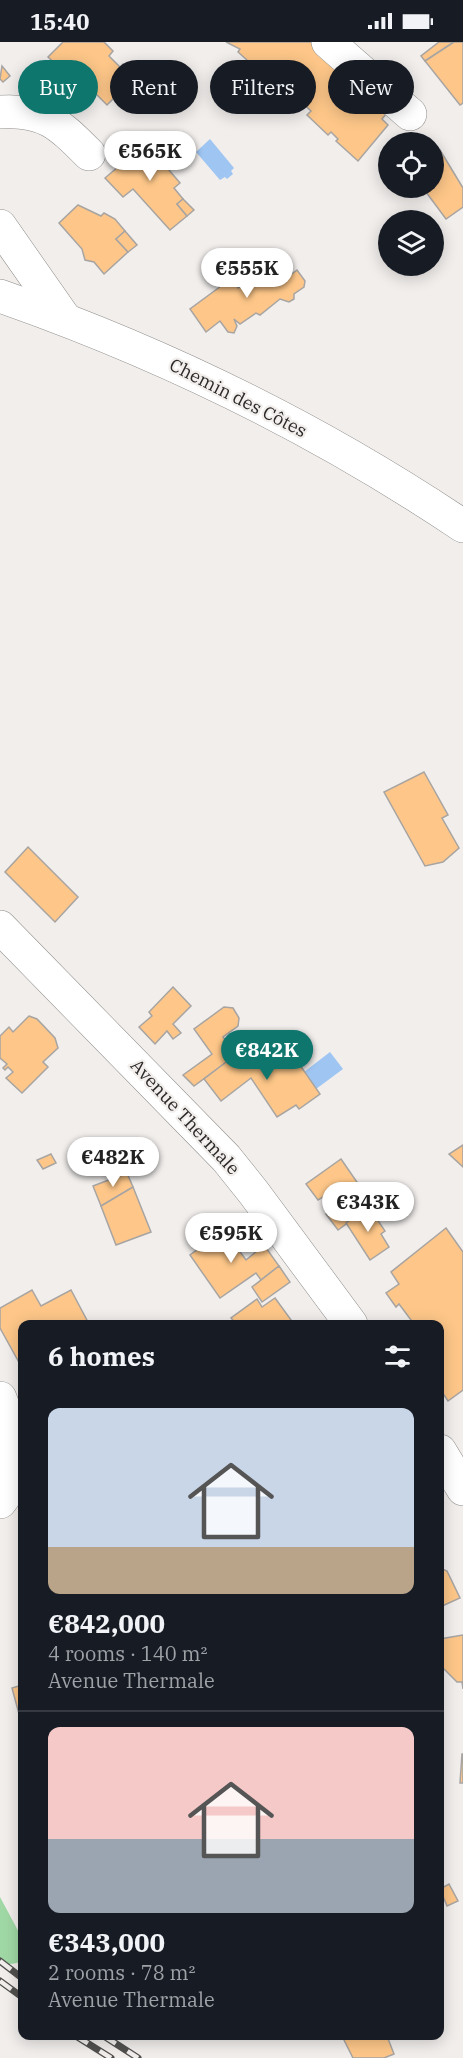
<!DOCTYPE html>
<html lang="en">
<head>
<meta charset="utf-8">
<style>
	:root { --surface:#171b24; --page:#242831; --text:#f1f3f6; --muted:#9ea1a6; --line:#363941; --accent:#0f766e }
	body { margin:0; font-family:"IBM Plex Serif",serif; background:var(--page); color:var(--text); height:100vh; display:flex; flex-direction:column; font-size:22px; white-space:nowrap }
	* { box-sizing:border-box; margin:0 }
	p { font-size:20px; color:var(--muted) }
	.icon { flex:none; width:33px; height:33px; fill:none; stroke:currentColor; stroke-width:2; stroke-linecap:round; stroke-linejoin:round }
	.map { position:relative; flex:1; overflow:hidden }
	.details { position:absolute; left:18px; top:1278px; width:426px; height:720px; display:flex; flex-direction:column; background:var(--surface); border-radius:12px; box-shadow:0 3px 15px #0003 }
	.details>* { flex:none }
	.guide { position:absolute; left:18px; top:18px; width:428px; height:54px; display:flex; gap:12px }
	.fabs { position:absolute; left:378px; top:90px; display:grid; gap:12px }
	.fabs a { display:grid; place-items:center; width:66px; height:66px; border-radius:50%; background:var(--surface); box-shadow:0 3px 15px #0003; font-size:30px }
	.price { position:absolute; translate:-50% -51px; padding:0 14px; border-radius:21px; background:#fff; color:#222; font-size:20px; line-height:39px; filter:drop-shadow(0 2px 3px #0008) }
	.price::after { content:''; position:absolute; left:50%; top:36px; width:18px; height:14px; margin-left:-9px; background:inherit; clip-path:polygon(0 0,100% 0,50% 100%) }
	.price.active { background:var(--accent); color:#fff }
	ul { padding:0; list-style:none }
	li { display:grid; align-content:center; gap:12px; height:318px; padding:0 30px }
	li+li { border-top:2px solid var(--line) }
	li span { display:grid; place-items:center; height:186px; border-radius:12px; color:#555 }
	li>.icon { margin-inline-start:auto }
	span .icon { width:108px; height:108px; fill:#fffc; stroke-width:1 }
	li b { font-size:26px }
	h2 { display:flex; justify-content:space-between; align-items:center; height:72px; padding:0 30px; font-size:26px }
	.pill { padding:0 21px; border-radius:27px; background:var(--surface); box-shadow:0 3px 15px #0003; font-size:21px; line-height:54px }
	.pill.active { background:var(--accent); color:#fff }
	.status { display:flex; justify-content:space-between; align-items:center; height:42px; padding:0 30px; background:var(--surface); direction:ltr }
	.status svg { height:16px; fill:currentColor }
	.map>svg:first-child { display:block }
</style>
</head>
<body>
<div class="status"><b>15:40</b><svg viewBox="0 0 49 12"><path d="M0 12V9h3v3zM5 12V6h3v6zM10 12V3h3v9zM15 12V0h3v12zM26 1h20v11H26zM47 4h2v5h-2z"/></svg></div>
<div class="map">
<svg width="463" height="2016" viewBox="0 0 463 2016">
	<rect width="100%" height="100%" fill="#f1eeec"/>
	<polygon fill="#a0d8a5" points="0,1855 22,1896 22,1920 0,1924"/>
	<g fill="#9fc5f2">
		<polygon points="210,97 234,126 231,129 233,132 227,137 225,135 220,138 196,110"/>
		<polygon points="330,1010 343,1027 316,1047 304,1030"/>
	</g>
	<g fill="#fec789" stroke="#a7a4a2" stroke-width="1.5">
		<polygon points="63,0 104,0 113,9 109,14 120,25 123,22 129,29 129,36 118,43 123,47 107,63 96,52 95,43 90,38 87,41 82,39 81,30 73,22 64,30 48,15"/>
		<polygon points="226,0 315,0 343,33 339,38 347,45 352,40 386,72 382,77 388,83 358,119 336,99 338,97 331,90 328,93 307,73 311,69 291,50 293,48 284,40 282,43 262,25 259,29 238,10 240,7"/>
		<polygon points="439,0 454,0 425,19 421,14"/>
		<polygon points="454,0 463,0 463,61 460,63 425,19"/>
		<polygon points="2,24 10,34 3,40 0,37"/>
		<polygon points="150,95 169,115 163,121 180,141 174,146 183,157 177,162 187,174 170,188 133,147 123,155 105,136 125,119 122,116 131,108 134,111"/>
		<polygon points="440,108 463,146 463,165 446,177 423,146 434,146 434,113"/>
		<polygon points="183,157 194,168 187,174 177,162"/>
		<polygon points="78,163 101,174 104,171 115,177 125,189 116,197 128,210 104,232 94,220 85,218 82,207 59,181"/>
		<polygon points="125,189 137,203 128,210 116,197"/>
		<polygon points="273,221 285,237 297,228 305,239 304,245 294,252 294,257 289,260 280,257 260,273 256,271 240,282 234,277 237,284 234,291 228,290 220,279 206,290 190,267 232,236 238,246"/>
		<polygon points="424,730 448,773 442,776 459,806 443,820 425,824 384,750"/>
		<polygon points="28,805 78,855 55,880 5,830"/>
		<polygon points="173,945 191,964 173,982 181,991 173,997 167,989 155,1002 139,985 152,974 149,970"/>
		<polygon points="224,965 233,966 239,976 238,984 223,995 236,1013 194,1044 183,1033 212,1012 194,987"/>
		<polygon points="29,974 37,977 55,996 58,1006 43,1020 48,1025 22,1051 6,1036 13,1030 8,1025 5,1028 3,1026 7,1022 0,1016 0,994 9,985 13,990"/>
		<polygon points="277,1005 285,1015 291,1010 320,1052 299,1067 296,1063 277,1075 251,1036 221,1059 204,1037 238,1011 249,1026"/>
		<polygon points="463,1103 463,1125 449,1112"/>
		<polygon points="51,1112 56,1121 43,1127 37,1118"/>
		<polygon points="341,1117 361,1146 364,1144 376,1160 338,1188 326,1172 332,1167 323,1155 318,1158 306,1142"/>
		<polygon points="127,1131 133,1145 101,1164 93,1144"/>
		<polygon points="133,1145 151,1190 116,1203 101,1164"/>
		<polygon points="369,1165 385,1189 381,1192 389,1205 370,1218 346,1181"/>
		<polygon points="446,1186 463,1210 463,1348 448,1359 440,1347 440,1282 414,1282 399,1262 396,1265 386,1251 399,1242 391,1230"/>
		<polygon points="224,1188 246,1218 264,1203 279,1224 261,1238 256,1231 220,1256 190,1213"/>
		<polygon points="279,1224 290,1240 262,1260 252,1245"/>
		<polygon points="32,1248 41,1264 71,1248 89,1282 22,1282 21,1324 0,1286 0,1266"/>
		<polygon points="275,1256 294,1282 236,1282 231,1276 257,1257 262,1265"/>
		<polygon points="440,1526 447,1529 460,1556 440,1565"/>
		<polygon points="463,1593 463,1647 462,1640 457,1640 440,1623 440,1597"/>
		<polygon points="22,1643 22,1670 19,1672 12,1646"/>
		<polygon points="462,1712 463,1712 463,1741 460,1741"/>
		<polygon points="449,1842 458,1859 447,1864 440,1847"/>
		<polygon points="342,1994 387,1994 394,2012 384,2016 353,2016"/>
	</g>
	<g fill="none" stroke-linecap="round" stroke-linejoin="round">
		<defs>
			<g id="minor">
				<polyline points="328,0 410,72"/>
				<path d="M0 70C44 67 59 82 89 112"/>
				<polyline points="0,184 65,277"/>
				<path d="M0 254C163 311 320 388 463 484"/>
				<path d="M0 1356C13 1389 27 1428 0 1460"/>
			</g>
			<g id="major">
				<polyline points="0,885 226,1116 254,1151 351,1282"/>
				<polyline points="440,1409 463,1447"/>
			</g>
		</defs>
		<use href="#minor" stroke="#8f8d8b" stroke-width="34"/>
		<use href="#major" stroke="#8f8d8b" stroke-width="34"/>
		<use href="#minor" stroke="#fff" stroke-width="33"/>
		<use href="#major" stroke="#fff" stroke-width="33"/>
		<defs>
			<g id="rail">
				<polyline points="0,1919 22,1936"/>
				<polyline points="0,1939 22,1955"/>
				<polyline points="76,1994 111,2016"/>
				<polyline points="104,1994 138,2016"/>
			</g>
		</defs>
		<use href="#rail" stroke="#51504f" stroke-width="7"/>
		<use href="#rail" stroke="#f1eeec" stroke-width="4.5" stroke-dasharray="14" stroke-linecap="butt"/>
	</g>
	<g text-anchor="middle" stroke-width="4.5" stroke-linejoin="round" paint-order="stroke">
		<g font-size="18" fill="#2b2a29" stroke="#f1eeec">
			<text transform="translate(238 356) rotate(27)" y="6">Chemin des Côtes</text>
			<text transform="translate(185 1075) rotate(47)" y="6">Avenue Thermale</text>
		</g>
	</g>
</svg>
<div class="fabs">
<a><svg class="icon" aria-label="locate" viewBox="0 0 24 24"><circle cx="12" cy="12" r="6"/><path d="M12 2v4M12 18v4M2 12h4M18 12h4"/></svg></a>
<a><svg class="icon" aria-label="layers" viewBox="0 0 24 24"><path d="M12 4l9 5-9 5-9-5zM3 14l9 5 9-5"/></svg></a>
</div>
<b class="price" style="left:150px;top:140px">€565K</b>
<b class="price" style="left:247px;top:257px">€555K</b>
<b class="price active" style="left:267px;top:1039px">€842K</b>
<b class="price" style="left:113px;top:1146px">€482K</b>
<b class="price" style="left:368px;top:1191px">€343K</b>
<b class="price" style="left:231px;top:1222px">€595K</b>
<div class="guide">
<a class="pill active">Buy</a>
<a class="pill">Rent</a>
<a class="pill">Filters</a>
<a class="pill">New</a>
</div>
<section class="details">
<h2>6 homes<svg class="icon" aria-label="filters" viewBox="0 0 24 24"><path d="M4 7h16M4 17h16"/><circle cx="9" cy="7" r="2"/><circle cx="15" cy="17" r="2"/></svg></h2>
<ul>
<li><span style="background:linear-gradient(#c9d6e8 75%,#b9a48a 0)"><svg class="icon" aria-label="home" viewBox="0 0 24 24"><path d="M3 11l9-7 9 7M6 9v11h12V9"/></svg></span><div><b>€842,000</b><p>4 rooms · 140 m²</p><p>Avenue Thermale</p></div></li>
<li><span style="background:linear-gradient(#f6c9c9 60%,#9aa5b1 0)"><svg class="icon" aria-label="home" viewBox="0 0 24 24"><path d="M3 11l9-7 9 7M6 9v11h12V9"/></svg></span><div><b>€343,000</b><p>2 rooms · 78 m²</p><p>Avenue Thermale</p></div></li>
</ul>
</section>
</div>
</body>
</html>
